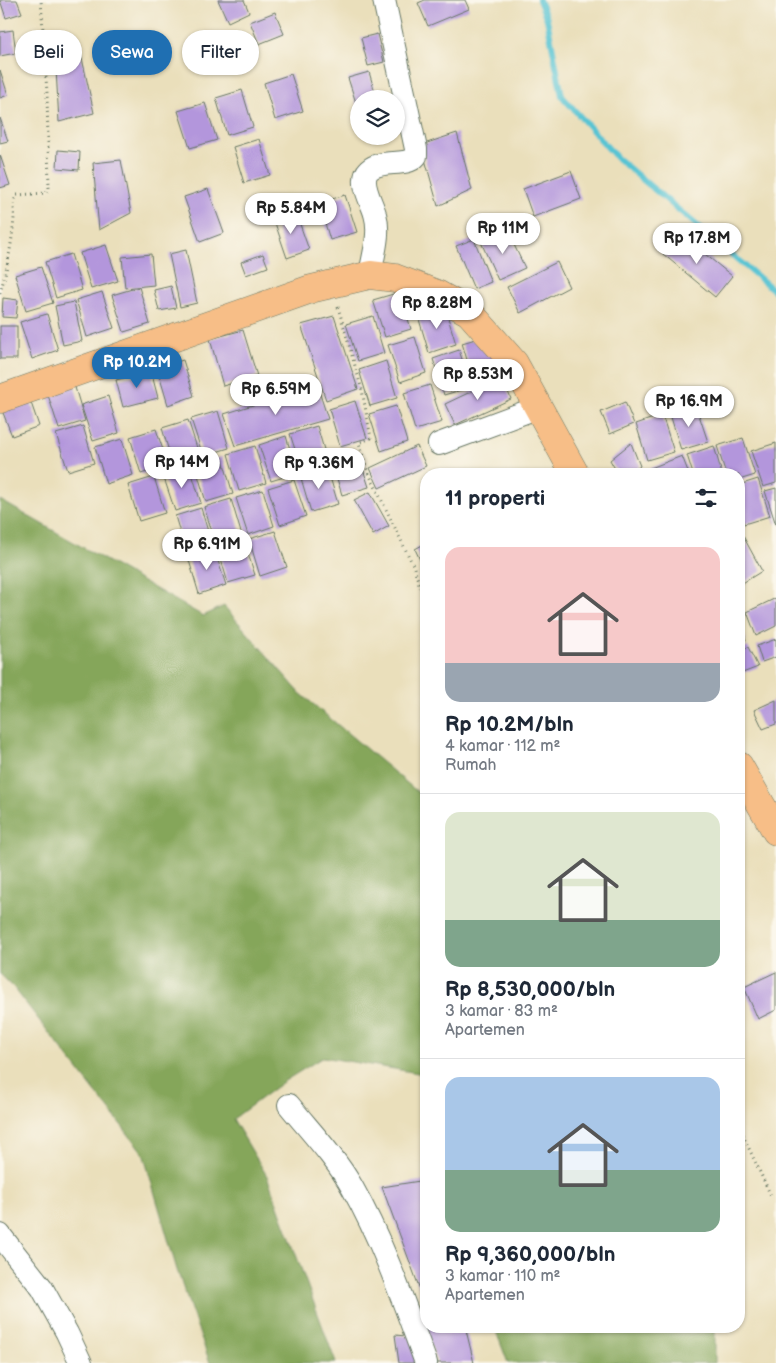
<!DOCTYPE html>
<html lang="id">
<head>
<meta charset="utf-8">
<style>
	:root { --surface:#fff; --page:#f2f2f3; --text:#1f2937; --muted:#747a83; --line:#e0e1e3; --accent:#1f6fb2 }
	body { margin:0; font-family:"Balsamiq Sans",sans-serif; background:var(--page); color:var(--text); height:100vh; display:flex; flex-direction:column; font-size:19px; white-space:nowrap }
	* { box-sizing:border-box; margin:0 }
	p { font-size:16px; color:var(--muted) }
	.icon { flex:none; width:28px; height:28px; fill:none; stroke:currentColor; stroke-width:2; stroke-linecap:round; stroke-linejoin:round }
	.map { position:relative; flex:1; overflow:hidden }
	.sheet { position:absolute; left:420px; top:468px; width:325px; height:865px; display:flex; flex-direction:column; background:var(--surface); border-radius:20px; box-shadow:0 1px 4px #0004 }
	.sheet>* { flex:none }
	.hud { position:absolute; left:15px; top:30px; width:330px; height:45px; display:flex; gap:10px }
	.controls { position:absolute; left:350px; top:90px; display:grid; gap:10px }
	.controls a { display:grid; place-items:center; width:55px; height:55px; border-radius:50%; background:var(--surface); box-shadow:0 1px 4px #0004; font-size:25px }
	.price { position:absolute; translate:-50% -42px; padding:0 11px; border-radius:18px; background:#fff; color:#222; font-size:16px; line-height:32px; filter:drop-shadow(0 1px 2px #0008) }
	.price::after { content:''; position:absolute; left:50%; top:30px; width:15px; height:11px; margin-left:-8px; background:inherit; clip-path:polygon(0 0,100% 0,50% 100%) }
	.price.selected { background:var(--accent); color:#fff }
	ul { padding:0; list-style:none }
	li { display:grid; align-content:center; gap:10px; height:265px; padding:0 25px }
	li+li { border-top:1px solid var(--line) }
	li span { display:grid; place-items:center; height:155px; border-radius:15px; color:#555 }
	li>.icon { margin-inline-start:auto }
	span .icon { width:90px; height:90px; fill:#fffc; stroke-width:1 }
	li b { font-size:21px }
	h2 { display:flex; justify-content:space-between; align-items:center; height:60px; padding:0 25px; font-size:21px }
	.pill { padding:0 18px; border-radius:22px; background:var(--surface); box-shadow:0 1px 4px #0004; font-size:18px; line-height:45px }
	.pill.selected { background:var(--accent); color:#fff }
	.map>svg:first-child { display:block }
</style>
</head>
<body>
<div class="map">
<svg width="776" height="1363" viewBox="0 0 776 1363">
	<rect width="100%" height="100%" fill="#fbf7ec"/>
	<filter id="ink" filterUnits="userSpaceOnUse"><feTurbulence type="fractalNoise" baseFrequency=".02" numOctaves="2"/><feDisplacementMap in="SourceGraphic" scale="10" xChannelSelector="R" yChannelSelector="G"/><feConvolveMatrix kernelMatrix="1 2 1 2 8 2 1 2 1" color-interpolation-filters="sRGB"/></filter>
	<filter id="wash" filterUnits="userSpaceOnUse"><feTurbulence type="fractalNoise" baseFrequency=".0096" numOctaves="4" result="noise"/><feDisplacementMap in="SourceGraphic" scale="20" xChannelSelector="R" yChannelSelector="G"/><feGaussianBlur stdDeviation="1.12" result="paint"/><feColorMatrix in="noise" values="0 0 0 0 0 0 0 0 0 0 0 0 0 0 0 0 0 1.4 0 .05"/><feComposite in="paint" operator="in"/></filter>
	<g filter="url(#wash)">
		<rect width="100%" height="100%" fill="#eadfbb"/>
		<g fill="#85a65a" stroke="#527247">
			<polygon points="0,500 203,616 224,606 300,693 426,799 426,1081 424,1074 323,1057 283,1082 233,1119 267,1176 336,1363 210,1363 177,1270 143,1153 14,988 0,974"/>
			<polygon points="494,1326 715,1326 715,1363 508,1363"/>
		</g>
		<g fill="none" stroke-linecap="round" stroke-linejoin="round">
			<polyline stroke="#59c4d3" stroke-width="6" points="539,0 547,19 562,96 617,158 776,292"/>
		</g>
		<g id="blocks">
			<g fill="#b396dc">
				<polygon points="0,0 17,0 22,13 6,18"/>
				<polygon points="218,0 244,0 249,12 228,22"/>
				<polygon points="425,0 465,0 469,9 428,26 418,3"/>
				<polygon points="275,12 284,34 259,44 250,22"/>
				<polygon points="13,30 16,53 0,56 0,32"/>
				<polygon points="377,34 384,62 368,66 361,38"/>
				<polygon points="80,49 94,113 59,122 56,69"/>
				<polygon points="0,70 8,95 0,98"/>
				<polygon points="369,72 377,99 359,99 359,105 357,106 348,78"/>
				<polygon points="291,74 303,111 275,120 264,83"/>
				<polygon points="242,90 253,127 227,135 216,98"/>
				<polygon points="205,103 217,140 190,148 178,111"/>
				<polygon points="0,118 8,141 0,143"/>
				<polygon points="457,133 472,190 438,206 421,145"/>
				<polygon points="259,139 270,175 244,183 233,147"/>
				<polygon points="58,150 80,152 79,170 57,168"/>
				<polygon points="0,155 10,185 0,188"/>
				<polygon points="121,160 131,213 99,230 93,163"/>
				<polygon points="571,171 581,199 533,217 523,189"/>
				<polygon points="208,189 224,233 200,242 184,197"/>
				<polygon points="345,195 357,232 330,240 319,203"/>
				<polygon points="296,213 309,250 287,258 274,220"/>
				<polygon points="507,230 525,268 498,280 481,242"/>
				<polygon points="679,233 732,276 715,297 663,254"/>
				<polygon points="474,239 491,282 474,289 456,246"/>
				<polygon points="106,245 118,281 91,289 80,253"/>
				<polygon points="186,250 197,303 180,307 169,254"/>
				<polygon points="71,254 82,290 56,298 45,262"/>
				<polygon points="151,254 154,285 125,288 122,257"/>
				<polygon points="263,254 268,267 246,275 241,262"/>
				<polygon points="557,262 569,287 520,313 507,287"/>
				<polygon points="41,267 53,303 26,311 15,275"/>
				<polygon points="171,286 176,308 159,311 154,290"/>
				<polygon points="139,287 150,324 124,332 112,295"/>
				<polygon points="102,292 114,328 87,337 76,300"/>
				<polygon points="400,292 411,329 385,337 373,300"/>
				<polygon points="3,298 18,300 16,318 2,317"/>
				<polygon points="74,302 82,341 63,345 55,306"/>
				<polygon points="445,308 456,344 429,353 418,316"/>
				<polygon points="47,314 58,350 32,359 20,322"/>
				<polygon points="334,316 358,389 326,400 301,325"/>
				<polygon points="373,316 384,353 358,361 346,324"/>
				<rect x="0" y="326" width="17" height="33"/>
				<polygon points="243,330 257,376 223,386 210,339"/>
				<polygon points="489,335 500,372 473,380 462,343"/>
				<polygon points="415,337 426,373 400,382 388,345"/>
				<polygon points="459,350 471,387 444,395 433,359"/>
				<polygon points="183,360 194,396 168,405 157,368"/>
				<polygon points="386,361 397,398 370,406 359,370"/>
				<polygon points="151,371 158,398 123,407 116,380"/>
				<polygon points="502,377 511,399 455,425 445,404"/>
				<polygon points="74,384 85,421 59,429 47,392"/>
				<polygon points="317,385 328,419 235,446 224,414"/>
				<polygon points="430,385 442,422 415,430 404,393"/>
				<polygon points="28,394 39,426 12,436 0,405"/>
				<polygon points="108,396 119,433 93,441 81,405"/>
				<polygon points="355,401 367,438 340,446 329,409"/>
				<polygon points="625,402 634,424 610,434 601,412"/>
				<polygon points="396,406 407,442 381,451 369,414"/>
				<polygon points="696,406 708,442 681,450 670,414"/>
				<polygon points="218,411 229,448 203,456 191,419"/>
				<polygon points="662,415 674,452 647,460 636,424"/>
				<polygon points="188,420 200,457 173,465 162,428"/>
				<polygon points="83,426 94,463 68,471 56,434"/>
				<polygon points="317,426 328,463 302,471 290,434"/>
				<polygon points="156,429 168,465 141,474 130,437"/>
				<polygon points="286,436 297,473 271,481 259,445"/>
				<polygon points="743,438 755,475 739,480 739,474 726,474 717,446"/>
				<polygon points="122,439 133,475 106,484 95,447"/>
				<polygon points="631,443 640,466 631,474 618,474 610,460"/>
				<polygon points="776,443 776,483 763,487 751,451"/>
				<polygon points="255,446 266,483 239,491 228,454"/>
				<polygon points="417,446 426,466 379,488 370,468"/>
				<polygon points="714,446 722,474 693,474 687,455"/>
				<polygon points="357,451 369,487 342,495 331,459"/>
				<polygon points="682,456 689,474 650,474 648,469"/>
				<polygon points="222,457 233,494 206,502 195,465"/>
				<polygon points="190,467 201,503 175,511 163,475"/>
				<polygon points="327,467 338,504 311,512 300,475"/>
				<polygon points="154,477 165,513 139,521 128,485"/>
				<polygon points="758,479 770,516 744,524 739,509 739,485"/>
				<polygon points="294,480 306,516 280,525 268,488"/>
				<polygon points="776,488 776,525 765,491"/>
				<polygon points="263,490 274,526 248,535 236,498"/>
				<polygon points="370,492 389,526 373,535 354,500"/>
				<polygon points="231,499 242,536 216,544 204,507"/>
				<polygon points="201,508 212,545 186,553 175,516"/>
				<polygon points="275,531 287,567 260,576 249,539"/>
				<polygon points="743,536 762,571 741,584 739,581 739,540"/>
				<polygon points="243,538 255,575 228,583 217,546"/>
				<polygon points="426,543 426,573 415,549"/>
				<polygon points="214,549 226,585 199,594 188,557"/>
				<polygon points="776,598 776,626 756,636 747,612"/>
				<polygon points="739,620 746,640 739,645"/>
				<polygon points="776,639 776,657 762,662 757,646"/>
				<polygon points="748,647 758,667 740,674 739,651"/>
				<polygon points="776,700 776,724 763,729 754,710"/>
				<polygon points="776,972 776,1010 758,1019 744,987"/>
				<polygon points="426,1180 426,1302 425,1303 382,1187"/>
				<polygon points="419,1311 426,1311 426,1326 465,1326 474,1363 437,1363"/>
				<polygon points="395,1335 417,1337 421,1363 399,1363"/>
			</g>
		</g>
	</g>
	<g filter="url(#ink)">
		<use href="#blocks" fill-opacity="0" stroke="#667663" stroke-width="1"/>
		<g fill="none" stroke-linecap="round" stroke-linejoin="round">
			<defs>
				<g id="street">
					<path d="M370 275C373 256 381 233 375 214 372 202 358 181 369 170 382 158 406 168 416 156V149L384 0"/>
					<polyline points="439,444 539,407"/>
					<path d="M289 1105C310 1131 335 1157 352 1187 383 1242 404 1303 426 1363"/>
					<polyline points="0,1235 42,1288 67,1333 81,1363"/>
				</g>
				<g id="primary">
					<polyline points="0,399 311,289 370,275 395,278 437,294 469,312 514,363 575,474"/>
					<polyline points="739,766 776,831"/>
				</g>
			</defs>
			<use href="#street" stroke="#667663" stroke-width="24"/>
			<use href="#primary" stroke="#667663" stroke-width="29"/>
			<g stroke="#667663" stroke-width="3" stroke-dasharray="1 4" stroke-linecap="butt">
				<path d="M0 293C7 269 12 244 14 218 15 210 12 202 17 195L46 193 49 188 47 93 41 0"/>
				<polyline points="338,307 362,390 371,438 359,443 369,474 413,565 426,605"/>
				<polyline points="739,1090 741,1127 745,1140 772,1198"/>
			</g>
			<use href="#street" stroke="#fff" stroke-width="22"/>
			<use href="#primary" stroke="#f7be87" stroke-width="28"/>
		</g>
	</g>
</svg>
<div class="controls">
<a><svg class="icon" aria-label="layers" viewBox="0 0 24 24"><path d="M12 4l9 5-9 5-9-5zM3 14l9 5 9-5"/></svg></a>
</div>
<b class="price" style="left:291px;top:235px">Rp 5.84M</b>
<b class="price" style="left:503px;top:255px">Rp 11M</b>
<b class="price" style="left:697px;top:265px">Rp 17.8M</b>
<b class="price" style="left:437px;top:330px">Rp 8.28M</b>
<b class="price selected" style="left:137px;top:389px">Rp 10.2M</b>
<b class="price" style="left:478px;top:401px">Rp 8.53M</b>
<b class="price" style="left:276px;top:416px">Rp 6.59M</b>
<b class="price" style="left:689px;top:428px">Rp 16.9M</b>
<b class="price" style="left:182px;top:489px">Rp 14M</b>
<b class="price" style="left:319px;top:490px">Rp 9.36M</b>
<b class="price" style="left:207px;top:571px">Rp 6.91M</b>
<div class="hud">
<a class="pill">Beli</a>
<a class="pill selected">Sewa</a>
<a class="pill">Filter</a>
</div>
<section class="sheet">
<h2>11 properti<svg class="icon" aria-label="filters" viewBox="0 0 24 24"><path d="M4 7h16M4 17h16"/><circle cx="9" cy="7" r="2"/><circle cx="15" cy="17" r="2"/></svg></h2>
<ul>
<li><span style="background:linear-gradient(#f6c9c9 75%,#9aa5b1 0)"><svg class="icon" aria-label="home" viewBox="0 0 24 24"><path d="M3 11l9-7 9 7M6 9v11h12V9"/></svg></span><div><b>Rp 10.2M/bln</b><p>4 kamar · 112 m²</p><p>Rumah</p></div></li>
<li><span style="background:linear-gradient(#dfe7d0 70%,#7fa58c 0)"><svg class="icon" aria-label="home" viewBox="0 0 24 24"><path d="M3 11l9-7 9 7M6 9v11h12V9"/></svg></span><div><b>Rp 8,530,000/bln</b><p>3 kamar · 83 m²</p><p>Apartemen</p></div></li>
<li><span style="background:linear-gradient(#a9c7e8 60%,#7fa58c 0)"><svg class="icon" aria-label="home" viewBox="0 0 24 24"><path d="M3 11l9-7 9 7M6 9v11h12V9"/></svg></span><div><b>Rp 9,360,000/bln</b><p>3 kamar · 110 m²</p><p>Apartemen</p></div></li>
</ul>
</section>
</div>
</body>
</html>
